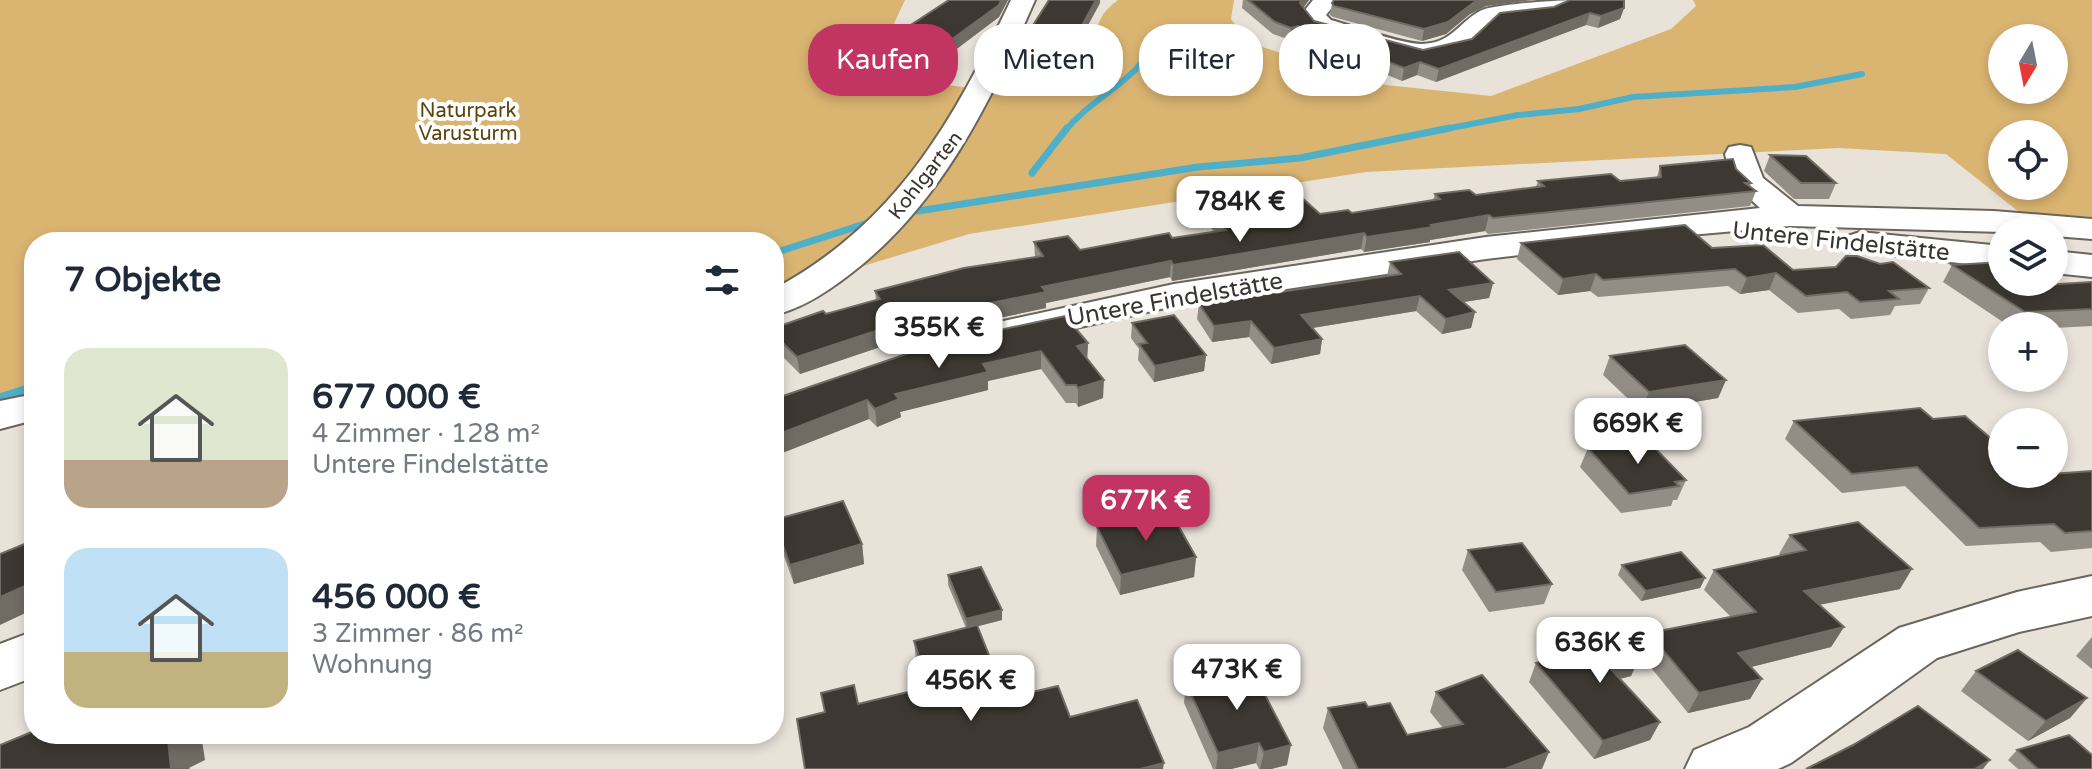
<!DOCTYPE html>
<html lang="de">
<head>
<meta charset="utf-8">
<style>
	:root { --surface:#fff; --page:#f6f6f7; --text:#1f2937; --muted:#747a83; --accent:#c23461 }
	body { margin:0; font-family:"Varela Round",sans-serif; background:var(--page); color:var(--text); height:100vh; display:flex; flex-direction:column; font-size:30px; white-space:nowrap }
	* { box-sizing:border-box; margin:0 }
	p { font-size:26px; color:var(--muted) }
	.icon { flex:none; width:44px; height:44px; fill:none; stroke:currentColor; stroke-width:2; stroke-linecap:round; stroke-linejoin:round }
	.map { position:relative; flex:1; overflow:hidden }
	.panel { position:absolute; left:24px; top:232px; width:760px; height:512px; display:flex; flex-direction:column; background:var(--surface); border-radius:32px; box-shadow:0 4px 12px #0003 }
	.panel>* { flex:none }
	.hud { position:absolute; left:808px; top:24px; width:760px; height:72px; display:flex; gap:16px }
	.needle { width:52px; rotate:190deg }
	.controls { position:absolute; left:1988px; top:24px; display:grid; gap:16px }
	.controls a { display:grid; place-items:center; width:80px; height:80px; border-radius:50%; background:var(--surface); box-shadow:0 4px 12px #0003; font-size:40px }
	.price { position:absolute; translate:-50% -68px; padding:0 18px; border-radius:16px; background:#fff; color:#222; font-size:26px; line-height:52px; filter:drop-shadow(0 2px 4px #0008) }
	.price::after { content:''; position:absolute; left:50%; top:48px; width:24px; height:18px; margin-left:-12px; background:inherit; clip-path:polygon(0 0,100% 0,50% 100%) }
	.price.selected { background:var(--accent); color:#fff }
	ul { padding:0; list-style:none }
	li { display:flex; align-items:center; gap:24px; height:200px; padding:0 40px }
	li span { display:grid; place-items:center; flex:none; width:224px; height:160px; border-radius:24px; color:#555 }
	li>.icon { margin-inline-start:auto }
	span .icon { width:96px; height:96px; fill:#fffc; stroke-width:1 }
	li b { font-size:34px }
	h2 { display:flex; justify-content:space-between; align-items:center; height:96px; padding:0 40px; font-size:34px }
	.tag { padding:0 28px; border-radius:32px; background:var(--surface); box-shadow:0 4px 12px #0003; font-size:28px; line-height:72px }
	.tag.selected { background:var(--accent); color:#fff }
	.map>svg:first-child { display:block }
</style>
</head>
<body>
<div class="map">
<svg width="2092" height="769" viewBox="0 0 2092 769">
	<rect width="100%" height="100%" fill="#e8e2d9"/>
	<path fill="#dab471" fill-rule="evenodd" d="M0 0H905L870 75 978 89 995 68 1091 69C1095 40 1092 18 1118 0H1234L1231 19 1249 43 1386 85 1491 96 1671 29 1696 6 1693 0H2092V217L2019 212 1946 154 1838 148 1366 172 969 234 830 276 774 297V242H34V396L0 405ZM2002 38H2054V90H2002ZM2002 134H2054V186H2002Z"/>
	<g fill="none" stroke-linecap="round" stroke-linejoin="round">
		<g stroke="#4eafc8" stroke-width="6">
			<path d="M1066 130C1086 105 1115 91 1137 68 1145 59 1151 46 1158 36"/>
			<polyline points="1440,130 1518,115 1579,109 1633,97 1795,87 1862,74"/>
		</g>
		<g stroke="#4eafc8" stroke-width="7">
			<polyline points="1032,173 1067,128"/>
			<polyline points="918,211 1198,167 1300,158 1450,128"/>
			<polyline points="774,253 874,221"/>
		</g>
		<polyline stroke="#4eafc8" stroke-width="9" points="0,398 34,387"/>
		<defs>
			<g id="minor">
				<path d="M1011 0H1035C990 103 941 205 849 275 827 292 801 309 774 315V289C897 223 953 121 1011 0Z"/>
				<path d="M1313 0H1338L1326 15 1331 20C1353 26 1401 44 1422 44 1452 43 1457 24 1480 11 1491 4 1562 0 1579 0L1575 5 1550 16 1496 22 1468 48 1420 60 1313 30 1301 15Z"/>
				<polygon points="1740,145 1751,147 1763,178 1798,206 1994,211 2092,219 2092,239 2054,236 2054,230 2002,232 1790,226 1679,236 1486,259 1174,306 1013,342 999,338 993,330 999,322 1174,284 1486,237 1760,208 1732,182 1725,154 1729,147"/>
				<polygon points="1860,232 2002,246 2002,268 1848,250 1842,243 1848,236"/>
				<polygon points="2054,251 2092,255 2092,277 2054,273"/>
				<polygon points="34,394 34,420 0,429 0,401"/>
				<polygon points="2092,576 2092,616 2019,632 1937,658 1791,763 1778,769 1685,769 1694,750 1749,727 1899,628 2017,592"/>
				<polygon points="34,631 34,677 0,690 0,644"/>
			</g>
		</defs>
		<use href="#minor" stroke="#6a655d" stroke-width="4"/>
		<use href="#minor" fill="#fff" fill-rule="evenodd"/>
	</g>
	<g fill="#928e86">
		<polygon points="949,0 1008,0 999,17 926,72 876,62 874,49"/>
		<polygon points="1049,0 1100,0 1100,3 1050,95 1044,93 1044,82 1053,42 1031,40 1030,30"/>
		<polygon points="1243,0 1309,0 1303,8 1314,21 1423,50 1472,39 1554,7 1624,8 1620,19 1598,28 1586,25 1436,82 1417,75 1402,81 1296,38 1290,40 1273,34 1242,8"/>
		<polygon points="1334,0 1532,0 1486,6 1470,14 1446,34 1422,41 1333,17 1330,15 1332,3"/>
		<polygon points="1770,155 1836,183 1829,199 1794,199 1764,171"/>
		<polygon points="1660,166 1736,169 1751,183 1750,187 1756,191 1750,206 1488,234 1485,231 1430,240 1430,242 1364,252 1361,249 1172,281 1170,277 1046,303 1046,308 913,336 800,374 774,348 774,328 876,301 875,291 1035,257 1034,242 1080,250 1214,232 1209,225 1210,210 1320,214 1352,213 1433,200 1435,194 1476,195 1536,187 1538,181 1620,181 1657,177"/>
		<polygon points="1521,243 1712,248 1793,270 1836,267 1929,288 1920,304 1895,306 1890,315 1851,319 1839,309 1798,313 1769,290 1740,294 1728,286 1598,297 1590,291 1558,295 1517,259"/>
		<polygon points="1390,262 1493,283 1489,298 1463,302 1475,312 1471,328 1442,334 1416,311 1313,328 1322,339 1320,354 1271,364 1249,337 1212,342 1197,319 1199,304 1387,276"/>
		<polygon points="1952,265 2042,285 2092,282 2092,326 2054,328 2054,326 2009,326 1943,282"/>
		<polygon points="1132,323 1206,355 1204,371 1154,382 1138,360 1139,349 1131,338"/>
		<polygon points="1088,343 1087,359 1103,398 1078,407 1076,403 1066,403 1041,369 988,381 988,390 900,412 901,417 877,427 869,419 777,455 774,451 774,399"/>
		<polygon points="1610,356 1726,380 1718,398 1641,411 1603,375"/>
		<polygon points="1933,419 2036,475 2092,471 2092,548 2051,552 2040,542 1966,546 1905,486 1842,493 1785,439 1794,421"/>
		<polygon points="1588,448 1686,480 1677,500 1673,500 1671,506 1621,513 1580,467"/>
		<polygon points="774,520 862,544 864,564 794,584 778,540"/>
		<polygon points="1097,527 1196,557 1194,577 1120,595 1096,546"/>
		<polygon points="1790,535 1900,589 1819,605 1844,627 1831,647 1751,667 1762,679 1750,699 1688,713 1639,653 1649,633 1731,617 1704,590 1714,570 1780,555 1779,554"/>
		<polygon points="1468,550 1552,584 1544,604 1489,612 1462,570"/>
		<polygon points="1622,565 1705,578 1700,588 1641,601 1618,575"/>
		<polygon points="948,575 1002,620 978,626 1006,698 1070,717 858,704 925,688 916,660 914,641 966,628 948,585"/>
		<polygon points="1581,632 1639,658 1631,676 1620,679 1660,722 1650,740 1594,759 1529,682 1536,663 1575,652 1573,650"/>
		<polygon points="2092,637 2092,669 2076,656"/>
		<polygon points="1976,671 2087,698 2070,718 2028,741 1961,691"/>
		<polygon points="1186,683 1287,765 1271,769 1259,769 1256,763 1231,769 1213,769 1184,703"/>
		<polygon points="1436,692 1542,769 1343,769 1323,728 1328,708 1368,707 1407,735 1443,728 1430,712"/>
		<polygon points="2017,750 2092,769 2018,769 2008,760"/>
	</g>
	<g fill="#706c64">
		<polygon points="1001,0 1008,0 999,17 926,72 926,58"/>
		<polygon points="1096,0 1100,0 1100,3 1050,95 1050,84"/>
		<polygon points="1302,0 1309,0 1298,15 1300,3"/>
		<polygon points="1477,0 1532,0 1486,6 1470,14 1446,34 1422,41 1424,29"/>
		<polygon points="1624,8 1620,19 1598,28 1601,16"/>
		<polygon points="1590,13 1586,25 1436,82 1439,69"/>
		<polygon points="1298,26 1296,38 1290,40 1291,28"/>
		<polygon points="1420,62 1417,75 1402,81 1404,68"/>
		<polygon points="1489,215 1485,231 1430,240 1430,242 1364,252 1367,237"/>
		<polygon points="1364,233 1361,249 1172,281 1173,265"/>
		<polygon points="1171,261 1170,277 1046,303 1046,308 913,336 800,374 797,357 912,319 1042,287"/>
		<polygon points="1776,273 1769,290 1740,294 1747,278"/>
		<polygon points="1596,274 1590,291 1558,295 1563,279"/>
		<polygon points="1493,283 1489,298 1445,305 1449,290"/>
		<polygon points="1420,296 1416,311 1299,330 1301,315"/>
		<polygon points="1475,312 1471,328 1442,334 1446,319"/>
		<polygon points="1251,321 1249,337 1212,342 1214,326"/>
		<polygon points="1322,339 1320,354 1271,364 1274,348"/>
		<polygon points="1088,343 1087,361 1077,346"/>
		<polygon points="1041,351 1041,369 988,381 988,390 900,412 901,417 877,427 875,409 895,394 983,364"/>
		<polygon points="1206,355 1204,371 1154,382 1155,366"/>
		<polygon points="1104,380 1103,398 1078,407 1078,388"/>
		<polygon points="1726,380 1718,398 1641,411 1649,392"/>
		<polygon points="867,400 869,419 777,455 774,436"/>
		<polygon points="862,544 864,564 794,584 790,565"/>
		<polygon points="1196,557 1194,577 1120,595 1121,575"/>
		<polygon points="1912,569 1900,589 1792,610 1804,591"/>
		<polygon points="1705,578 1700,588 1641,601 1646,591"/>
		<polygon points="34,582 34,609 0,625 0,597"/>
		<polygon points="1002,610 1002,620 967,629 966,619"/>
		<polygon points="1844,627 1831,647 1727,673 1738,653"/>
		<polygon points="1639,658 1631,676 1600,684 1608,666"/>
		<polygon points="1762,679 1750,699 1688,713 1699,693"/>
		<polygon points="2087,698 2070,718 2028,741 2046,721"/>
		<polygon points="1660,722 1650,740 1594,759 1603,741"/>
		<polygon points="179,734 201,734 205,760 189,768 190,769 171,769 168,739"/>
		<polygon points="1259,743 1256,763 1231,769 1216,769 1218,753"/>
		<polygon points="1291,745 1287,765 1271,769 1260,769 1264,752"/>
		<polygon points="1549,752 1542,769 1505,769"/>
		<polygon points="1990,760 1983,769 1975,769"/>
		<polygon points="1164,763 1163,769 1140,769"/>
	</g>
	<g fill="#3d3932" stroke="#706c64" stroke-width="2">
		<polygon points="949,0 1001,0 999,5 926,58 874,49"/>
		<polygon points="1049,0 1096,0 1050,84 1044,82 1055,31 1030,30"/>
		<polygon points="1248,0 1302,0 1300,3 1314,21 1423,50 1472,39 1500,13 1554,7 1570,0 1624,0 1624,8 1601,16 1590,13 1439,69 1420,62 1404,68 1298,26 1291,28 1275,22"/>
		<polygon points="1334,0 1477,0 1448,22 1424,29 1334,6 1332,3"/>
		<polygon points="1770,155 1806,156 1836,183 1801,183"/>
		<polygon points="1733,159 1736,169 1751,183 1745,183 1756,191 1493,218 1489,215 1431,225 1433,227 1367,237 1364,233 1173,265 1171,261 1042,287 1046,292 912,319 797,357 774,334 774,328 823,311 826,314 880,299 875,291 964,268 1043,256 1034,242 1068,236 1080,250 1169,233 1172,238 1226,230 1210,210 1300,196 1320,214 1348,210 1352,213 1440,199 1435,194 1469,190 1476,195 1544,186 1538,181 1611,174 1620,181 1661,177 1660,166"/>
		<polygon points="1685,225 1712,248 1763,245 1793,270 1836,267 1846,256 1857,256 1880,264 1893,262 1929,288 1889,291 1899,299 1860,302 1847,292 1806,296 1776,273 1747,278 1735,269 1603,280 1596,274 1563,279 1521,243"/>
		<polygon points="1459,252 1493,283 1449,290 1475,312 1446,319 1420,296 1301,315 1322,339 1274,348 1251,321 1214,326 1199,304 1401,274 1390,262"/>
		<polygon points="2002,262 2002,282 2038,282 2042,285 2092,282 2092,309 2025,312 1952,265"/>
		<polygon points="1174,315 1206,355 1155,366 1139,344 1147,343 1132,323"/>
		<polygon points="1065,316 1088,343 1077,346 1104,380 1078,388 1076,385 1066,385 1041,351 983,364 988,372 895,394 899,399 875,409 867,400 774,436 774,399 939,343"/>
		<polygon points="1685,345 1726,380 1649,392 1610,356"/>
		<polygon points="1920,408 1933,419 1965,416 2002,448 2002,474 2034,474 2036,475 2092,471 2092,531 2065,533 2054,524 1979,528 1917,467 1852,474 1794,421"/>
		<polygon points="34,425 34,439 27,428"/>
		<polygon points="1647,440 1686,480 1675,482 1679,486 1629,494 1588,448"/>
		<polygon points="843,501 862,544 790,565 774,520"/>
		<polygon points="1170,511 1196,557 1121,575 1097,527"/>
		<polygon points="1858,522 1912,569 1804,591 1844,627 1738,653 1762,679 1699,693 1649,633 1756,612 1714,570 1806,550 1790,535"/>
		<polygon points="34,540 34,582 0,597 0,554"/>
		<polygon points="1522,543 1552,584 1496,592 1468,550"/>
		<polygon points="1681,552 1705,578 1646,591 1622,565"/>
		<polygon points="981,567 1002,610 966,619 948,575"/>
		<polygon points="1609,624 1639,658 1608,666 1660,722 1603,741 1536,663 1593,646 1581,632"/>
		<polygon points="977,625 1006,698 1058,686 1070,717 1137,700 1164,763 1140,769 805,769 797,719 825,712 821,693 854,685 858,704 929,687 914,641"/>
		<polygon points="2018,650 2087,698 2046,721 1976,671"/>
		<polygon points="1251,668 1291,745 1264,752 1259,743 1218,753 1186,683"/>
		<polygon points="1482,675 1549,752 1505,769 1358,769 1328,708 1365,702 1368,707 1390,703 1407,735 1463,724 1436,692"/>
		<polygon points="1918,706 1990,760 1975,769 1806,769 1853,745"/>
		<polygon points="34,731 34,734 179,734 168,739 171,769 0,769 0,745"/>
		<polygon points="2069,735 2092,755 2092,769 2038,769 2017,750"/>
	</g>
	<g text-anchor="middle" stroke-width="8" stroke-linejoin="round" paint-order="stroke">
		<g font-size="20" fill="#5d440d" stroke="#fff">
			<text x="468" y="117">Naturpark<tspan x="468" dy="23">Varusturm</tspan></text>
		</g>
		<g font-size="20" fill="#373431" stroke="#fff">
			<text transform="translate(925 175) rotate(-52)" y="7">Kohlgarten</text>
		</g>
		<g font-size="24" fill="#373431" stroke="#fff">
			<text transform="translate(1841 241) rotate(6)" y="8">Untere Findelstätte</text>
			<text transform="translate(1175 299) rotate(-10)" y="8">Untere Findelstätte</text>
		</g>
	</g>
</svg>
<div class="controls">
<a><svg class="needle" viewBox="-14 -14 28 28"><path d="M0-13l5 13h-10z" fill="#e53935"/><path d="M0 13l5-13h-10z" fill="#747a83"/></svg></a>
<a><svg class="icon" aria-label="locate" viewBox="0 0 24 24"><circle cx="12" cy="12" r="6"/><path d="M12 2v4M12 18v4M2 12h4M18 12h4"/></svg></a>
<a><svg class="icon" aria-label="layers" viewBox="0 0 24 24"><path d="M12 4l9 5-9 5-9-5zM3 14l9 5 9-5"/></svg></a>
<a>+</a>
<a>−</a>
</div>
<b class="price" style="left:1240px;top:244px">784K €</b>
<b class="price" style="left:939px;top:370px">355K €</b>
<b class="price" style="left:1638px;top:466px">669K €</b>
<b class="price selected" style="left:1146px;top:543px">677K €</b>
<b class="price" style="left:1600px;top:685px">636K €</b>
<b class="price" style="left:1237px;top:712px">473K €</b>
<b class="price" style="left:971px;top:723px">456K €</b>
<div class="hud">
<a class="tag selected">Kaufen</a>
<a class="tag">Mieten</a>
<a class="tag">Filter</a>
<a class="tag">Neu</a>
</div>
<section class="panel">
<h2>7 Objekte<svg class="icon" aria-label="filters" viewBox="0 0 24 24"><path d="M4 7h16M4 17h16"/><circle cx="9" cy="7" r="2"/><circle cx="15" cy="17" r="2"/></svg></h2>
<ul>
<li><span style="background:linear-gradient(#dfe7d0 70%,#b9a48a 0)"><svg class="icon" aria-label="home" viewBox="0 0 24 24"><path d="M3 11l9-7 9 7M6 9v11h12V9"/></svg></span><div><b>677 000 €</b><p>4 Zimmer · 128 m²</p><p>Untere Findelstätte</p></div></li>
<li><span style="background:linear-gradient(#bfe0f5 65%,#c2b280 0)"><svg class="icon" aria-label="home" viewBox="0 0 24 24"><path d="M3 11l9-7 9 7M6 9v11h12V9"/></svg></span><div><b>456 000 €</b><p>3 Zimmer · 86 m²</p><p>Wohnung</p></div></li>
</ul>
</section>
</div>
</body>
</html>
